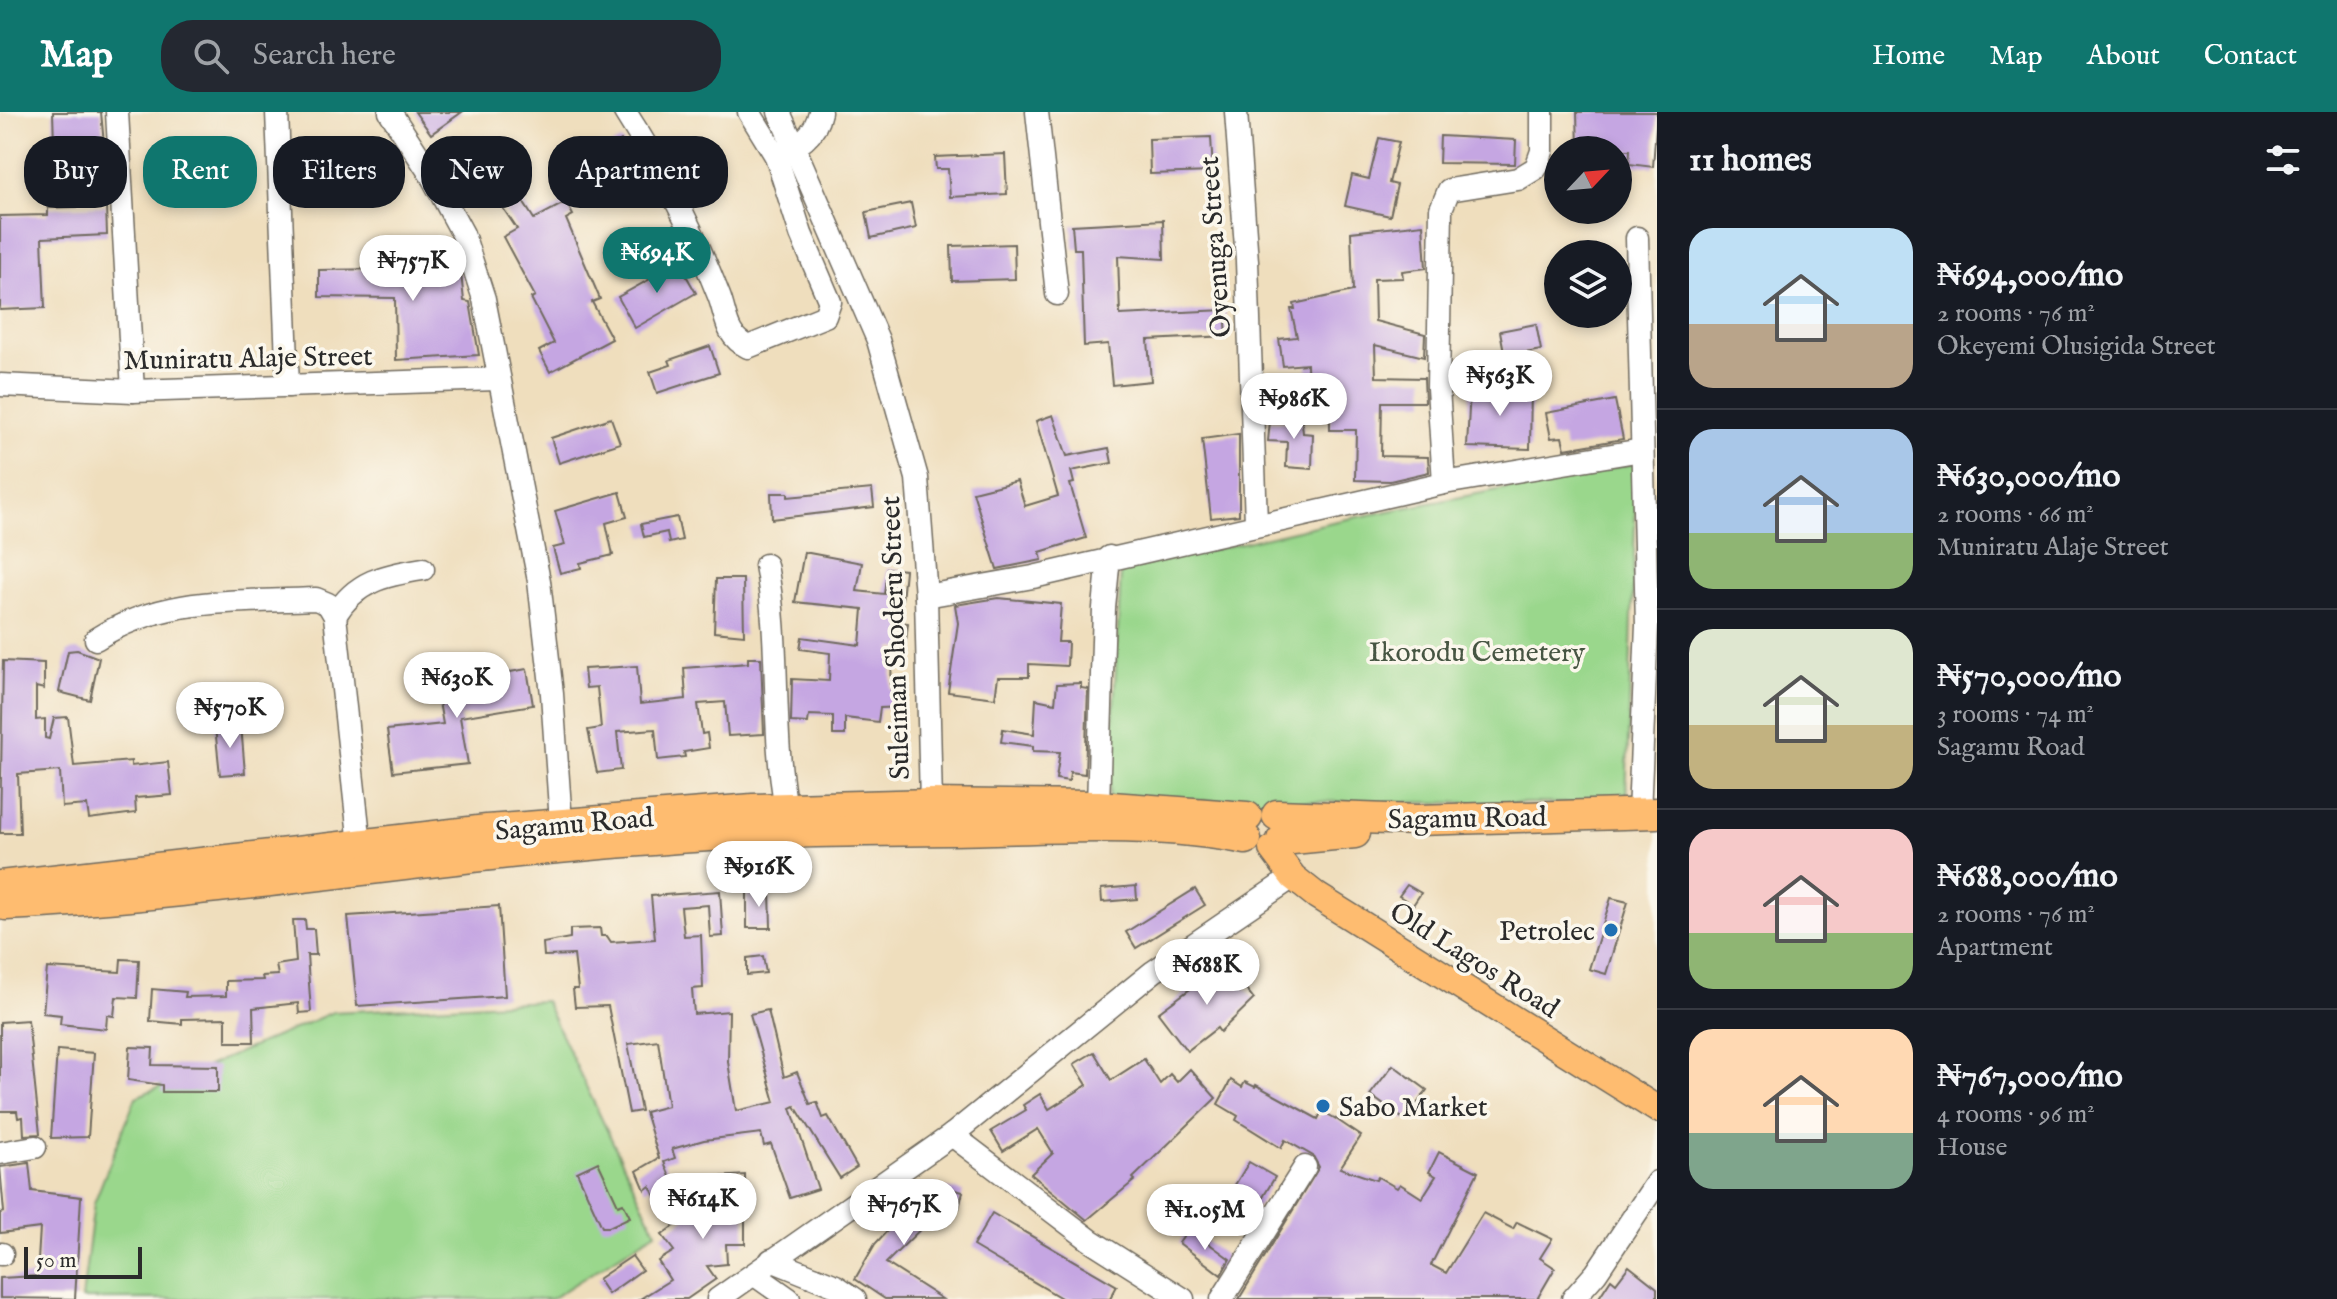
<!DOCTYPE html>
<html lang="en">
<head>
<meta charset="utf-8">
<style>
	:root { --surface:#171b24; --page:#242831; --text:#f1f3f6; --muted:#9ea1a6; --line:#363941; --accent:#0f766e }
	body { margin:0; font-family:"IM FELL English",serif; background:var(--page); color:var(--text); height:100vh; display:flex; flex-direction:column; font-size:30px; white-space:nowrap }
	* { box-sizing:border-box; margin:0 }
	p { font-size:26px; color:var(--muted) }
	.icon { flex:none; width:44px; height:44px; fill:none; stroke:currentColor; stroke-width:2; stroke-linecap:round; stroke-linejoin:round }
	.map { position:relative; flex:1; overflow:hidden }
	.drawer { display:flex; flex-direction:column; background:var(--surface); width:680px }
	.drawer>* { flex:none }
	.top-card { position:absolute; left:24px; top:24px; width:760px; height:72px; display:flex; gap:16px }
	.needle { width:52px; rotate:64deg }
	.fabs { position:absolute; left:1544px; top:24px; display:grid; gap:16px }
	.fabs a { display:grid; place-items:center; width:88px; height:88px; border-radius:50%; background:var(--surface); box-shadow:0 4px 12px #0003; font-size:40px }
	.scale { position:absolute; left:24px; bottom:20px; width:118px; box-sizing:border-box; padding-left:8px; border:4px solid #2b2b2b; border-top:0; font-size:22px; line-height:28px; white-space:nowrap; color:#2b2b2b; -webkit-text-stroke:6px #fbf7ec; paint-order:stroke }
	.price { position:absolute; translate:-50% -68px; padding:0 18px; border-radius:28px; background:#fff; color:#222; font-size:26px; line-height:52px; filter:drop-shadow(0 2px 4px #0008) }
	.price::after { content:''; position:absolute; left:50%; top:48px; width:24px; height:18px; margin-left:-12px; background:inherit; clip-path:polygon(0 0,100% 0,50% 100%) }
	.price.active { background:var(--accent); color:#fff }
	ul { padding:0; list-style:none }
	li { display:flex; align-items:center; gap:24px; height:200px; padding:0 32px }
	li+li { border-top:2px solid var(--line) }
	li span { display:grid; place-items:center; flex:none; width:224px; height:160px; border-radius:24px; color:#555 }
	li>.icon { margin-inline-start:auto }
	span .icon { width:96px; height:96px; fill:#fffc; stroke-width:1 }
	li b { font-size:34px }
	h2 { display:flex; justify-content:space-between; align-items:center; height:96px; padding:0 32px; font-size:34px }
	.chip { padding:0 28px; border-radius:32px; background:var(--surface); box-shadow:0 4px 12px #0003; font-size:28px; line-height:72px }
	.chip.active { background:var(--accent); color:#fff }
	header { display:flex; align-items:center; gap:48px; box-sizing:border-box; height:112px; padding:0 40px; background:var(--accent); color:#fff }
	header strong { font-size:38px }
	nav { display:flex; gap:44px; margin-inline-start:auto; font-size:28px }
	.search { width:560px; height:72px; background:var(--page); display:flex; align-items:center; gap:20px; box-sizing:border-box; padding:0 28px; border-radius:32px; color:var(--muted); font-size:30px }
	main { display:flex; flex:1; min-height:0 }
	.map>svg:first-child { display:block }
</style>
</head>
<body>
<header>
<strong>Map</strong>
<div class="search"><svg class="icon" aria-label="search" viewBox="0 0 24 24"><circle cx="10" cy="10" r="6"/><path d="M15 15l6 6"/></svg>Search here</div>
<nav><a>Home</a><a>Map</a><a>About</a><a>Contact</a></nav>
</header>
<main>
<div class="map">
<svg width="1657" height="1187" viewBox="0 0 1657 1187">
	<rect width="100%" height="100%" fill="#fbf7ec"/>
	<filter id="ink" filterUnits="userSpaceOnUse"><feTurbulence type="fractalNoise" baseFrequency=".0125" numOctaves="2"/><feDisplacementMap in="SourceGraphic" scale="16" xChannelSelector="R" yChannelSelector="G"/><feConvolveMatrix kernelMatrix="1 2 1 2 8 2 1 2 1" color-interpolation-filters="sRGB"/></filter>
	<filter id="wash" filterUnits="userSpaceOnUse"><feTurbulence type="fractalNoise" baseFrequency=".006" numOctaves="4" result="noise"/><feDisplacementMap in="SourceGraphic" scale="32" xChannelSelector="R" yChannelSelector="G"/><feGaussianBlur stdDeviation="1.8" result="paint"/><feColorMatrix in="noise" values="0 0 0 0 0 0 0 0 0 0 0 0 0 0 0 0 0 1.4 0 .05"/><feComposite in="paint" operator="in"/></filter>
	<g filter="url(#wash)">
		<rect width="100%" height="100%" fill="#efdebd"/>
		<g fill="#9ad78c" stroke="#62815c" stroke-width="2">
			<polygon points="1637,351 1626,692 1109,688 1121,459 1332,410"/>
			<polygon points="545,889 656,1120 551,1187 82,1187 94,1091 136,985 333,900"/>
		</g>
		<g id="blocks">
			<g fill="#c5a6e2">
				<polygon points="53,0 101,0 106,54 49,56 48,31 54,31"/>
				<polygon points="415,0 462,0 431,22"/>
				<polygon points="1577,0 1657,0 1653,55 1629,52 1630,38 1578,38"/>
				<polygon points="1440,24 1516,28 1515,52 1439,51"/>
				<polygon points="1211,25 1213,60 1150,62 1149,27"/>
				<polygon points="1379,26 1399,30 1389,71 1397,73 1390,104 1345,94 1352,63 1369,67"/>
				<polygon points="621,28 638,58 580,91 564,61"/>
				<polygon points="1005,42 1007,82 950,85 948,57 936,57 935,45"/>
				<polygon points="505,50 528,84 522,88 534,107 566,90 573,103 566,107 600,187 592,190 612,227 550,260 539,239 554,231 531,186 535,184 503,125 517,117 482,65"/>
				<polygon points="911,91 916,116 871,126 866,100"/>
				<polygon points="106,94 107,123 42,126 45,196 0,198 0,104 48,103 48,96"/>
				<polygon points="1163,108 1164,147 1118,144 1120,203 1225,198 1227,224 1148,228 1151,269 1112,273 1108,232 1084,234 1081,137 1074,137 1072,113"/>
				<polygon points="1423,112 1426,156 1402,159 1403,166 1374,167 1375,209 1425,222 1424,245 1375,233 1376,265 1424,266 1425,290 1382,290 1381,344 1428,345 1429,360 1390,369 1355,368 1356,318 1330,318 1330,288 1308,288 1307,252 1283,254 1279,227 1297,225 1291,197 1295,197 1294,192 1353,179 1351,120"/>
				<polygon points="1014,132 1015,167 952,169 951,134"/>
				<polygon points="431,137 431,160 461,161 464,189 470,190 479,243 396,248 395,186 319,185 319,158 386,157 386,138"/>
				<polygon points="679,151 696,181 635,216 618,185"/>
				<polygon points="1536,212 1541,238 1505,245 1500,219"/>
				<polygon points="710,234 719,261 657,281 650,260 671,253 669,248"/>
				<polygon points="1531,276 1530,337 1467,335 1470,277"/>
				<polygon points="1615,288 1623,327 1565,337 1562,325 1551,326 1546,301"/>
				<polygon points="1301,300 1303,321 1313,322 1312,357 1286,355 1287,330 1268,329 1270,309 1288,310 1287,301"/>
				<polygon points="1053,303 1067,344 1109,336 1112,351 1071,359 1074,371 1070,372 1086,426 1040,440 1042,448 997,457 973,380 1017,369 1025,394 1058,384 1036,309"/>
				<polygon points="611,306 620,331 559,351 551,326"/>
				<polygon points="1239,322 1239,403 1211,406 1202,327"/>
				<polygon points="872,377 874,395 772,407 771,381 788,381 788,385"/>
				<polygon points="620,380 627,405 606,411 613,443 580,451 581,456 560,461 553,436 565,433 555,399"/>
				<polygon points="677,405 682,428 669,431 667,420 644,425 641,412"/>
				<polygon points="804,440 862,451 857,479 884,482 887,456 905,458 900,510 908,511 905,537 892,536 891,578 901,578 903,595 880,596 878,610 845,606 845,623 833,623 833,604 809,603 808,611 791,610 792,567 829,569 830,541 800,537 802,525 860,533 863,497 795,490"/>
				<polygon points="716,467 743,467 744,523 714,520"/>
				<polygon points="998,486 1061,492 1058,530 1068,530 1067,554 1029,552 1029,565 998,565 995,586 948,580 958,511 955,493"/>
				<polygon points="77,538 99,546 90,588 59,580 68,539"/>
				<polygon points="748,546 761,546 764,622 728,624 725,590 698,592 702,622 707,621 709,636 684,640 685,645 658,648 655,617 617,620 621,658 597,661 588,618 601,616 597,575 586,576 584,557 637,554 640,592 686,587 684,556 748,551"/>
				<polygon points="3,549 44,551 44,577 36,575 36,608 45,607 45,626 49,627 54,606 68,605 74,654 131,649 131,654 168,650 172,683 135,686 136,701 89,707 87,693 62,695 60,659 18,662 20,721 0,721"/>
				<polygon points="527,557 533,593 460,605 468,652 393,660 387,618 443,612 436,573"/>
				<polygon points="1081,571 1081,576 1088,577 1085,662 1070,660 1069,669 1056,667 1060,640 1033,639 1033,634 1001,630 1003,617 1034,622 1036,587 1055,591 1057,572"/>
				<polygon points="241,613 245,661 220,663 215,615"/>
				<polygon points="1407,773 1421,781 1413,793 1399,784"/>
				<polygon points="1136,774 1137,787 1102,790 1101,777"/>
				<polygon points="747,777 770,777 771,816 747,816"/>
				<polygon points="1195,777 1205,793 1136,836 1126,820"/>
				<polygon points="720,779 723,824 710,825 708,793 681,795 684,824 701,823 703,876 692,877 694,902 729,899 728,950 736,999 775,990 750,902 768,898 784,965 797,960 810,992 817,990 823,1006 828,1004 857,1055 840,1066 795,994 791,996 818,1077 790,1086 771,1032 764,1034 761,1021 704,1028 672,1037 675,1046 664,1050 674,1074 656,1086 650,1074 645,1078 637,1059 659,1046 645,1000 668,994 658,928 628,932 641,999 629,1001 608,894 575,895 573,877 578,877 574,843 544,844 543,831 570,826 570,817 600,816 601,824 607,824 611,830 655,827 651,784"/>
				<polygon points="1611,786 1628,790 1606,862 1589,857"/>
				<polygon points="499,794 505,884 357,894 348,804"/>
				<polygon points="293,808 305,808 306,817 314,817 316,843 307,843 311,900 299,901 298,891 253,896 254,930 226,930 226,906 182,907 182,912 150,909 152,877 186,880 185,885 226,884 226,869 263,868 262,864 278,863 276,853 296,850"/>
				<polygon points="763,844 766,861 747,863 747,846"/>
				<polygon points="121,847 139,848 137,886 116,885 114,904 107,903 106,917 60,912 61,903 43,901 47,856 120,860"/>
				<polygon points="1225,851 1254,887 1220,920 1217,916 1187,939 1158,901"/>
				<polygon points="28,908 40,1022 24,1023 23,1005 18,1006 17,999 0,999 0,910"/>
				<polygon points="130,935 153,936 152,953 218,954 218,980 162,980 162,973 128,968"/>
				<polygon points="57,938 94,941 88,1025 51,1026"/>
				<polygon points="1094,940 1111,968 1144,947 1160,972 1170,962 1177,970 1190,957 1216,986 1133,1066 1135,1068 1087,1108 1031,1062 1053,1041 1038,1017 1003,1039 991,1019 1026,998 1023,993 1040,982 1049,997 1087,973 1074,952"/>
				<polygon points="1393,953 1427,978 1405,1008 1370,983"/>
				<polygon points="1231,968 1242,975 1245,970 1255,975 1256,973 1318,1007 1322,999 1336,1007 1361,1024 1340,1056 1376,1068 1378,1065 1397,1076 1400,1072 1422,1086 1436,1064 1429,1060 1439,1040 1478,1060 1431,1153 1446,1161 1483,1101 1513,1117 1517,1110 1552,1127 1540,1146 1555,1156 1537,1187 1239,1187 1319,1055 1313,1044 1285,1028 1281,1036 1236,1008 1238,1004 1218,992"/>
				<polygon points="598,1050 618,1093 623,1091 630,1105 609,1115 602,1115 577,1060"/>
				<polygon points="1249,1050 1275,1065 1248,1110 1222,1094"/>
				<polygon points="29,1051 32,1079 81,1085 75,1187 0,1186 0,1166 37,1164 40,1116 0,1121 0,1101 4,1100 0,1055"/>
				<polygon points="745,1063 745,1132 726,1132 727,1152 707,1154 716,1167 687,1187 640,1187 670,1168 658,1149 674,1139 662,1123 701,1095 700,1088 720,1084 719,1065"/>
				<polygon points="930,1072 963,1080 959,1096 945,1093 886,1151 942,1187 885,1187 855,1167 875,1132"/>
				<polygon points="992,1101 1117,1174 1110,1187 1063,1187 973,1134"/>
				<polygon points="1189,1117 1230,1147 1221,1163 1179,1131"/>
				<polygon points="632,1144 642,1158 608,1182 598,1167"/>
				<polygon points="1629,1154 1657,1176 1657,1187 1598,1187 1611,1167 1616,1171"/>
			</g>
		</g>
	</g>
	<g filter="url(#ink)">
		<use href="#blocks" fill-opacity="0" stroke="#706a5e" stroke-width="2"/>
		<g fill="none" stroke-linecap="round" stroke-linejoin="round">
			<defs>
				<g id="minor">
					<polyline points="117,0 133,279"/>
					<polyline points="277,0 288,274"/>
					<polyline points="390,0 431,63 463,122 484,187 539,469 552,582 562,725"/>
					<path d="M625 0C662 57 694 120 719 184 727 205 725 224 748 235L825 204 830 190 801 122 776 44C798 34 815 25 820 0"/>
					<polyline points="749,0 776,44"/>
					<polyline points="779,0 878,228 917,366 926,484 931,692"/>
					<polyline points="1037,0 1057,182"/>
					<polyline points="1236,0 1247,149 1256,411"/>
					<polyline points="1637,126 1647,513 1639,702"/>
					<polyline points="0,273 133,279 497,267"/>
					<polyline points="1444,371 1438,276 1441,97 1449,78 1518,67 1536,56 1542,39 1542,0"/>
					<path d="M766 453C781 533 771 616 786 696"/>
					<polyline points="926,484 1033,465 1444,371 1642,338"/>
					<path d="M335 504C355 469 385 463 423 457"/>
					<path d="M96 527C166 483 236 491 316 487L328 492 335 504 360 733"/>
					<polyline points="1098,694 1104,496 1109,445"/>
					<polyline points="952,1023 1090,1128 1183,1187"/>
					<polyline points="0,1041 35,1035"/>
					<polyline points="0,1142 2,1142"/>
					<polyline points="771,1148 836,1174 855,1187"/>
					<polyline points="755,1163 789,1187"/>
					<polyline points="718,1187 952,1023 1153,860 1293,765"/>
					<polyline points="1222,1187 1305,1055"/>
					<polyline points="1573,1187 1596,1161 1657,1070"/>
				</g>
				<polyline id="major" points="1272,737 1293,765 1317,784 1657,997"/>
				<g id="highway">
					<polyline points="1277,703 1417,708 1657,701"/>
					<polyline points="1282,728 1355,721"/>
					<polyline points="0,774 487,718 753,697 931,692 1098,694 1247,705"/>
					<path d="M6 793C223 782 437 743 653 728 752 720 853 719 953 718 1045 717 1156 708 1246 727"/>
				</g>
			</defs>
			<use href="#minor" stroke="#706a5e" stroke-width="25"/>
			<use href="#major" stroke="#706a5e" stroke-width="29"/>
			<use href="#highway" stroke="#706a5e" stroke-width="33"/>
			<use href="#minor" stroke="#fff" stroke-width="22"/>
			<use href="#major" stroke="#febc70" stroke-width="26"/>
			<use href="#highway" stroke="#febc70" stroke-width="30"/>
		</g>
	</g>
	<g fill="#1f6fb2" stroke="#fbf7ec" stroke-width="3">
		<circle cx="1611" cy="818" r="8"/>
		<circle cx="1323" cy="994" r="8"/>
	</g>
	<g text-anchor="middle" stroke-width="7" stroke-linejoin="round" paint-order="stroke">
		<g font-size="28" fill="#2b2b2b" stroke="#fbf7ec">
			<text transform="translate(1214 135) rotate(-94)" y="10">Oyenuga Street</text>
			<text transform="translate(248 245) rotate(-1)" y="10">Muniratu Alaje Street</text>
			<text transform="translate(894 526) rotate(-92)" y="10">Suleiman Shoderu Street</text>
			<text transform="translate(1467 705) rotate(-1)" y="10">Sagamu Road</text>
			<text transform="translate(574 711) rotate(-5)" y="10">Sagamu Road</text>
			<text transform="translate(1475 847) rotate(32)" y="10">Old Lagos Road</text>
		</g>
		<g font-size="28" fill="#475643" stroke="#fbf7ec">
			<text x="1477" y="549">Ikorodu Cemetery</text>
		</g>
		<g font-size="28" fill="#2b2b2b" stroke="#fbf7ec" text-anchor="end">
			<text x="1595" y="828">Petrolec</text>
			<text x="1339" y="1004" text-anchor="start">Sabo Market</text>
		</g>
	</g>
</svg>
<div class="fabs">
<a><svg class="needle" viewBox="-14 -14 28 28"><path d="M0-13l5 13h-10z" fill="#e53935"/><path d="M0 13l5-13h-10z" fill="#9ea1a6"/></svg></a>
<a><svg class="icon" aria-label="layers" viewBox="0 0 24 24"><path d="M12 4l9 5-9 5-9-5zM3 14l9 5 9-5"/></svg></a>
</div>
<div class="scale">50 m</div>
<b class="price active" style="left:657px;top:183px">₦694K</b>
<b class="price" style="left:413px;top:191px">₦757K</b>
<b class="price" style="left:1500px;top:306px">₦563K</b>
<b class="price" style="left:1294px;top:329px">₦986K</b>
<b class="price" style="left:457px;top:608px">₦630K</b>
<b class="price" style="left:230px;top:638px">₦570K</b>
<b class="price" style="left:759px;top:797px">₦916K</b>
<b class="price" style="left:1207px;top:895px">₦688K</b>
<b class="price" style="left:703px;top:1129px">₦614K</b>
<b class="price" style="left:904px;top:1135px">₦767K</b>
<b class="price" style="left:1205px;top:1140px">₦1.05M</b>
<div class="top-card">
<a class="chip">Buy</a>
<a class="chip active">Rent</a>
<a class="chip">Filters</a>
<a class="chip">New</a>
<a class="chip">Apartment</a>
</div>
</div>
<section class="drawer">
<h2>11 homes<svg class="icon" aria-label="filters" viewBox="0 0 24 24"><path d="M4 7h16M4 17h16"/><circle cx="9" cy="7" r="2"/><circle cx="15" cy="17" r="2"/></svg></h2>
<ul>
<li><span style="background:linear-gradient(#bfe0f5 60%,#b9a48a 0)"><svg class="icon" aria-label="home" viewBox="0 0 24 24"><path d="M3 11l9-7 9 7M6 9v11h12V9"/></svg></span><div><b>₦694,000/mo</b><p>2 rooms · 76 m²</p><p>Okeyemi Olusigida Street</p></div></li>
<li><span style="background:linear-gradient(#a9c7e8 65%,#8fb573 0)"><svg class="icon" aria-label="home" viewBox="0 0 24 24"><path d="M3 11l9-7 9 7M6 9v11h12V9"/></svg></span><div><b>₦630,000/mo</b><p>2 rooms · 66 m²</p><p>Muniratu Alaje Street</p></div></li>
<li><span style="background:linear-gradient(#dfe7d0 60%,#c2b280 0)"><svg class="icon" aria-label="home" viewBox="0 0 24 24"><path d="M3 11l9-7 9 7M6 9v11h12V9"/></svg></span><div><b>₦570,000/mo</b><p>3 rooms · 74 m²</p><p>Sagamu Road</p></div></li>
<li><span style="background:linear-gradient(#f6c9c9 65%,#8fb573 0)"><svg class="icon" aria-label="home" viewBox="0 0 24 24"><path d="M3 11l9-7 9 7M6 9v11h12V9"/></svg></span><div><b>₦688,000/mo</b><p>2 rooms · 76 m²</p><p>Apartment</p></div></li>
<li><span style="background:linear-gradient(#ffd9b3 65%,#7fa58c 0)"><svg class="icon" aria-label="home" viewBox="0 0 24 24"><path d="M3 11l9-7 9 7M6 9v11h12V9"/></svg></span><div><b>₦767,000/mo</b><p>4 rooms · 96 m²</p><p>House</p></div></li>
</ul>
</section>
</main>
</body>
</html>
